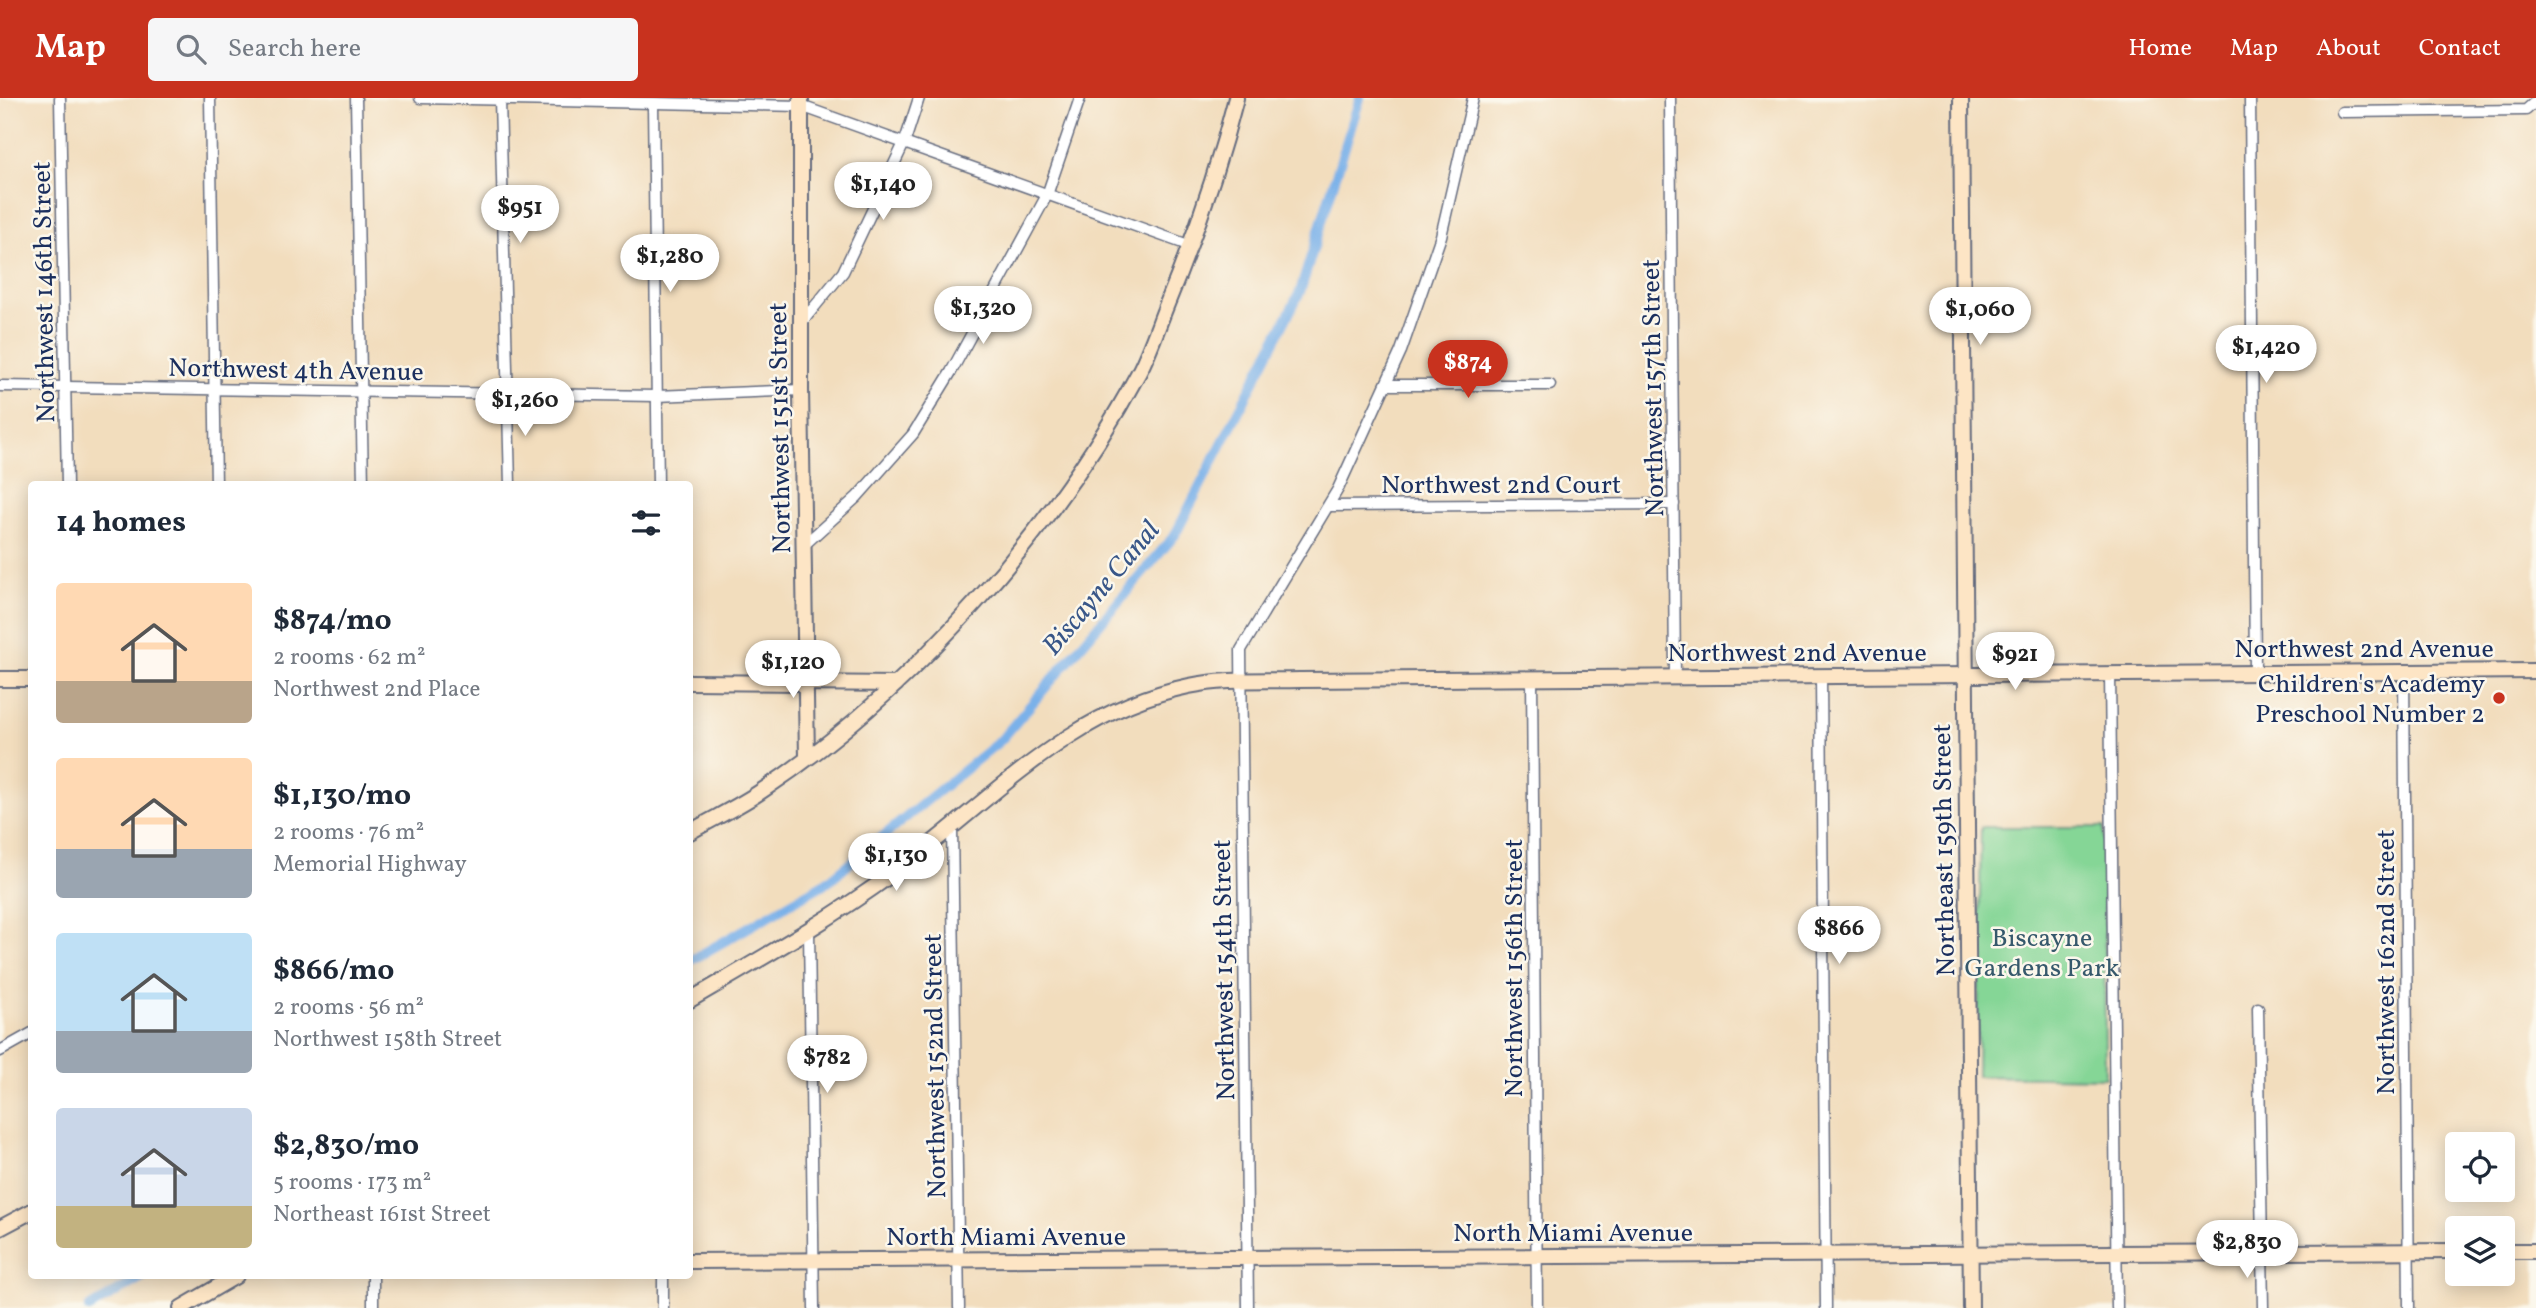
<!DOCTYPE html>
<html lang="en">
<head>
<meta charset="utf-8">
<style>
	:root { --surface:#fff; --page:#f6f6f7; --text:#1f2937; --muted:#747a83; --accent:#c8321e }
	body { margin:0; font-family:Vollkorn,serif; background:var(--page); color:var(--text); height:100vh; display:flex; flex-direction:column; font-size:26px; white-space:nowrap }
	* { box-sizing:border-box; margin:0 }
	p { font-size:23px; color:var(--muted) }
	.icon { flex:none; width:38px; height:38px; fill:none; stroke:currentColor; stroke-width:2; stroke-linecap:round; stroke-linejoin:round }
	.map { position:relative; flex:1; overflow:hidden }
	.drawer { position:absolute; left:28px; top:383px; width:665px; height:798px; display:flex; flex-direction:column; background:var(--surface); border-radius:7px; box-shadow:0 4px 18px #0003 }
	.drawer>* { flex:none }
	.buttons { position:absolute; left:2445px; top:1034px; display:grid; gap:14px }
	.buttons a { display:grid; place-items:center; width:70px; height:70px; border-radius:7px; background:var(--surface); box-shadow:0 4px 18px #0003; font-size:35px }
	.price { position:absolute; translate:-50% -60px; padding:0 16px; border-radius:24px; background:#fff; color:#222; font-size:23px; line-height:46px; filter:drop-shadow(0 2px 4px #0008) }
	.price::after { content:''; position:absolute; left:50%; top:42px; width:21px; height:16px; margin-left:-10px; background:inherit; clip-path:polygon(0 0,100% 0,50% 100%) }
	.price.active { background:var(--accent); color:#fff }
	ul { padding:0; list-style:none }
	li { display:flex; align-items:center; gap:21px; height:175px; padding:0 28px }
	li span { display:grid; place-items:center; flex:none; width:196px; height:140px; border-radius:7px; color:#555 }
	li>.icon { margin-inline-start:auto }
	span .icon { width:84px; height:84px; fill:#fffc; stroke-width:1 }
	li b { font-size:30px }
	h2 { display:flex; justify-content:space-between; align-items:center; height:84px; padding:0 28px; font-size:30px }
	header { display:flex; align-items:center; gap:42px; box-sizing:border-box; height:98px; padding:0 35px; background:var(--accent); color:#fff }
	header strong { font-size:33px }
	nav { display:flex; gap:38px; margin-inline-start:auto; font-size:24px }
	.search { width:490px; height:63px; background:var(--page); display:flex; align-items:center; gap:18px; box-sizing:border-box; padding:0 24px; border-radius:7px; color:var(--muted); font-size:26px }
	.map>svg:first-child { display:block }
</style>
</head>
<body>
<header>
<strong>Map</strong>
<div class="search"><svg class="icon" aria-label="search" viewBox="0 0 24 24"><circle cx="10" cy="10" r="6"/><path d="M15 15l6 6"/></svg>Search here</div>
<nav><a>Home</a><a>Map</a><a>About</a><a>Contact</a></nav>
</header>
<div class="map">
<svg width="2536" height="1210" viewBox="0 0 2536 1210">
	<rect width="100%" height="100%" fill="#fbf7ec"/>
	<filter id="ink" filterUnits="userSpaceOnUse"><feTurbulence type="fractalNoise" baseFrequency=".0143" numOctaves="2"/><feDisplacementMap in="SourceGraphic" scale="14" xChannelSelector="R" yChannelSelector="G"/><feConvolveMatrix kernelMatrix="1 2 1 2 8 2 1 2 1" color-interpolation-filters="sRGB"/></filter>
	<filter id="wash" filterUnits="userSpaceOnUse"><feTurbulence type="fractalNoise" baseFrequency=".00686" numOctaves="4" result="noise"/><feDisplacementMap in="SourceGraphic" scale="28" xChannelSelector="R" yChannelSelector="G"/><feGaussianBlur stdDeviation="1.57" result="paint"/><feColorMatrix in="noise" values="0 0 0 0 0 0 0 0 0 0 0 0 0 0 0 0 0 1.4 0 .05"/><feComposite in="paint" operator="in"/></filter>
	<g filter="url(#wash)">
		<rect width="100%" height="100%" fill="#f2ddbd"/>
		<polygon fill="#85d696" stroke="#50827a" stroke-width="2" points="1981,729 2104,729 2105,980 1977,978"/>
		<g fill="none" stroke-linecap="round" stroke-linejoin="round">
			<g stroke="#7ab1e9" stroke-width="10">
				<polyline points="690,863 827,784 1001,642 1175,437 1300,194 1360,0"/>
				<polyline points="89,1210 144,1178"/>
			</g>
		</g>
	</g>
	<g filter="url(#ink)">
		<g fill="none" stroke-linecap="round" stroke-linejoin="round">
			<defs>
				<g id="street">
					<polyline points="60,0 67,387"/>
					<polyline points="210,0 216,387"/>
					<polyline points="356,0 363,387"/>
					<polyline points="420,0 801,8 1191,148"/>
					<polyline points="1670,0 1675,579"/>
					<polyline points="2250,0 2255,575"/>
					<polyline points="500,1 510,387"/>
					<polyline points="653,6 658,387"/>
					<polyline points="2342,14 2526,12 2536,3"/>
					<polyline points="802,224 843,174 905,43 919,0"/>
					<polyline points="1387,287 1550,287"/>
					<polyline points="0,288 656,298 801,292"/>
					<polyline points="1329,408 1674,406"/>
					<polyline points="804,447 857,399 913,336 951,274 1047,97 1080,0"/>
					<polyline points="2404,574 2409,1210"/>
					<polyline points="2110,576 2117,1210"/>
					<polyline points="1821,578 1826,1210"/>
					<polyline points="1532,581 1537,1210"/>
					<polyline points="952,730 959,1210"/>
					<polyline points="809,832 814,1210"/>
					<polyline points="2258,910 2263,1210"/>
					<polyline points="0,953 32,935"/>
					<polyline points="373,1178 373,1210"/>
					<polyline points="663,1178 663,1210"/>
					<polyline points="1248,1210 1241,552 1338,391 1401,253 1441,138 1473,0"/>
				</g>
				<g id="secondary">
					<polyline points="801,0 801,292 807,660"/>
					<polyline points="1961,0 1971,1210"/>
					<polyline points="0,581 32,581"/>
					<polyline points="690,584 896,586"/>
					<path d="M690 734C714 720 740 708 763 692 912 593 1055 431 1139 274 1150 253 1158 228 1167 206 1195 138 1218 71 1236 0"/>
					<path d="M690 902C758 862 828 823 892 776 989 706 1066 613 1189 588 1225 580 1263 583 1300 582L2536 573"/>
					<polyline points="0,1130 32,1113"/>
					<polyline points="2502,1153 2536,1153"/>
					<polyline points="690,1163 2457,1153"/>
					<polyline points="181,1210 236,1178"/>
				</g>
			</defs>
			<use href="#street" stroke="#666c7f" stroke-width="13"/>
			<use href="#secondary" stroke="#666c7f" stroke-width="18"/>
			<use href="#street" stroke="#fff" stroke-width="10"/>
			<use href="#secondary" stroke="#fde5c5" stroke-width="14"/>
		</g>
	</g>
	<circle fill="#c8321e" stroke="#fbf7ec" stroke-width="2.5" cx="2499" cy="600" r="7"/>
	<g text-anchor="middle" stroke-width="5" stroke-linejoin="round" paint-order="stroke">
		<g font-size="26" fill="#1b2f5e" stroke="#fbf7ec">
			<text transform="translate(43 194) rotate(-91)" y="9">Northwest 146th Street</text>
			<text transform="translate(296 271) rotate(1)" y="9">Northwest 4th Avenue</text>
			<text transform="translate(1652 290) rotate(-91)" y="9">Northwest 157th Street</text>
			<text transform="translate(779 330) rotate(-91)" y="9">Northwest 151st Street</text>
			<text x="1501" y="395">Northwest 2nd Court</text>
			<text x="2364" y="559">Northwest 2nd Avenue</text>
			<text x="1797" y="563">Northwest 2nd Avenue</text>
			<text transform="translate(1943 752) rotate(-91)" y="9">Northeast 159th Street</text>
			<text transform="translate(2385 864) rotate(-90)" y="9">Northwest 162nd Street</text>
			<text transform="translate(1513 870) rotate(-90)" y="9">Northwest 156th Street</text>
			<text transform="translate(1223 872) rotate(-91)" y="9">Northwest 154th Street</text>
			<text transform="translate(934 968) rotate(-91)" y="9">Northwest 152nd Street</text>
			<text x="1573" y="1143">North Miami Avenue</text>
			<text x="1006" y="1147">North Miami Avenue</text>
		</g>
		<g font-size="26" fill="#1b2f5e" stroke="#fbf7ec" text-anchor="end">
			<text x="2485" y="594">Children's Academy<tspan x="2485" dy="30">Preschool Number 2</tspan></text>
		</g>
		<g font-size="26" fill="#36596c" stroke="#fbf7ec">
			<text x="2042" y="848">Biscayne<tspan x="2042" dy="30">Gardens Park</tspan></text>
		</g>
		<g font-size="28" font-style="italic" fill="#385688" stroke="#fbf7ec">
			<text transform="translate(1100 489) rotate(-50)" y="10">Biscayne Canal</text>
		</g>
	</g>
</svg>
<div class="buttons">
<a><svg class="icon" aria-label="locate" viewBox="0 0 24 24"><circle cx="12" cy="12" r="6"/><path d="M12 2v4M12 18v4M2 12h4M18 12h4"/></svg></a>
<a><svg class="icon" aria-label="layers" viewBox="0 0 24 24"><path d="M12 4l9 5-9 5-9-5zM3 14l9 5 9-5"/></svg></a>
</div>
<b class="price" style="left:883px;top:124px">$1,140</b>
<b class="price" style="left:520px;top:147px">$951</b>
<b class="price" style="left:670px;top:196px">$1,280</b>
<b class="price" style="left:983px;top:248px">$1,320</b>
<b class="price" style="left:1980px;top:249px">$1,060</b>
<b class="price" style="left:2266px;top:287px">$1,420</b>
<b class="price active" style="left:1468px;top:302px">$874</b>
<b class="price" style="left:525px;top:340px">$1,260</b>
<b class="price" style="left:2015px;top:594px">$921</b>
<b class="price" style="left:793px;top:602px">$1,120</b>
<b class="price" style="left:896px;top:795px">$1,130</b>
<b class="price" style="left:1839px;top:868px">$866</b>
<b class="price" style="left:827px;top:997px">$782</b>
<b class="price" style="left:2247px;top:1182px">$2,830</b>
<section class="drawer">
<h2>14 homes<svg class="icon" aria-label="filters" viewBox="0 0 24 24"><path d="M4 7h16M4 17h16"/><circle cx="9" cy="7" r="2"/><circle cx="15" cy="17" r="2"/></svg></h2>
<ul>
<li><span style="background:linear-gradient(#ffd9b3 70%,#b9a48a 0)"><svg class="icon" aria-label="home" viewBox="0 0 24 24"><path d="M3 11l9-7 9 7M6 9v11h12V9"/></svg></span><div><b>$874/mo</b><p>2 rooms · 62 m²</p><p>Northwest 2nd Place</p></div></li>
<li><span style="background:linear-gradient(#ffd9b3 65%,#9aa5b1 0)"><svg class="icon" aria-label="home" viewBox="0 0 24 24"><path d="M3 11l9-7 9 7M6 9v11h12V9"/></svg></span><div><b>$1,130/mo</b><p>2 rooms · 76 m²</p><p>Memorial Highway</p></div></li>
<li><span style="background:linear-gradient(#bfe0f5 70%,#9aa5b1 0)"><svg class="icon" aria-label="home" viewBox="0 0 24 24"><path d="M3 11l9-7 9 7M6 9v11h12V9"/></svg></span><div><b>$866/mo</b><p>2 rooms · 56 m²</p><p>Northwest 158th Street</p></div></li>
<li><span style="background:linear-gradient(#c9d6e8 70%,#c2b280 0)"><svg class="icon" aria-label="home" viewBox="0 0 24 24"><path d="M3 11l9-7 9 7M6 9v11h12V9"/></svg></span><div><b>$2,830/mo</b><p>5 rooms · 173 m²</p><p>Northeast 161st Street</p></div></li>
</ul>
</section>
</div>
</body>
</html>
